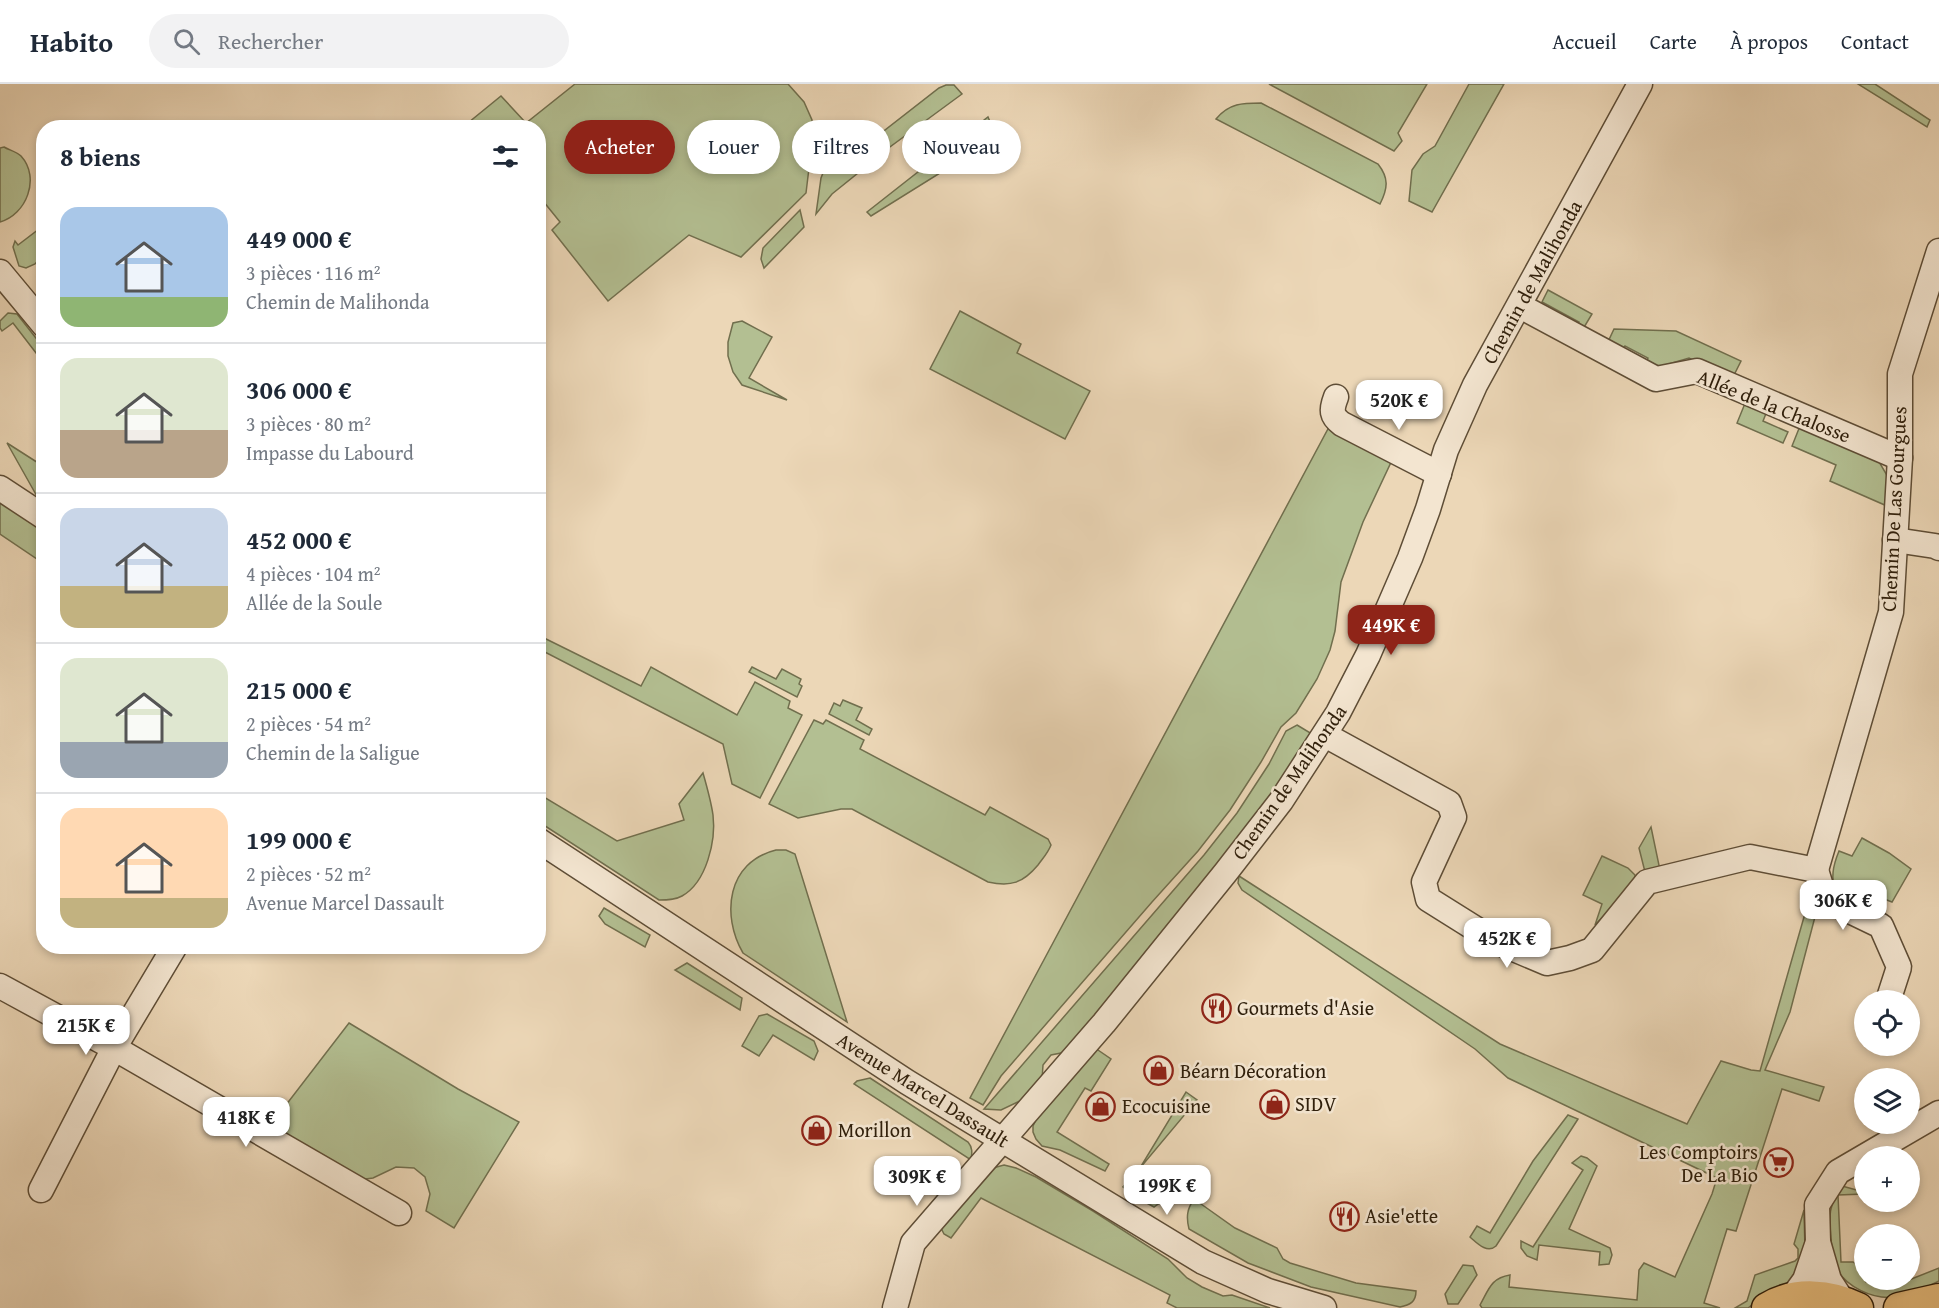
<!DOCTYPE html>
<html lang="fr">
<head>
<meta charset="utf-8">
<style>
	:root { --surface:#fff; --page:#f2f2f3; --text:#1f2937; --muted:#747a83; --line:#e0e1e3; --accent:#8f2418 }
	body { margin:0; font-family:"Gentium Book Plus",serif; background:var(--page); color:var(--text); height:100vh; display:flex; flex-direction:column; font-size:22px; white-space:nowrap }
	* { box-sizing:border-box; margin:0 }
	p { font-size:20px; color:var(--muted) }
	.icon { flex:none; width:33px; height:33px; fill:none; stroke:currentColor; stroke-width:2; stroke-linecap:round; stroke-linejoin:round }
	.map { position:relative; flex:1; overflow:hidden }
	.panel { position:absolute; left:36px; top:36px; width:510px; height:834px; display:flex; flex-direction:column; background:var(--surface); border-radius:24px; box-shadow:0 3px 9px #0003 }
	.panel>* { flex:none }
	.hud { position:absolute; left:564px; top:36px; width:570px; height:54px; display:flex; gap:12px }
	.controls { position:absolute; left:1854px; top:906px; display:grid; gap:12px }
	.controls a { display:grid; place-items:center; width:66px; height:66px; border-radius:50%; background:var(--surface); box-shadow:0 3px 9px #0003; font-size:30px }
	.price { position:absolute; translate:-50% -51px; padding:0 14px; border-radius:12px; background:#fff; color:#222; font-size:20px; line-height:39px; filter:drop-shadow(0 2px 3px #0008) }
	.price::after { content:''; position:absolute; left:50%; top:36px; width:18px; height:14px; margin-left:-9px; background:inherit; clip-path:polygon(0 0,100% 0,50% 100%) }
	.price.active { background:var(--accent); color:#fff }
	ul { padding:0; list-style:none }
	li { display:flex; align-items:center; gap:18px; height:150px; padding:0 24px }
	li+li { border-top:2px solid var(--line) }
	li span { display:grid; place-items:center; flex:none; width:168px; height:120px; border-radius:18px; color:#555 }
	li>.icon { margin-inline-start:auto }
	span .icon { width:72px; height:72px; fill:#fffc; stroke-width:1 }
	li b { font-size:26px }
	h2 { display:flex; justify-content:space-between; align-items:center; height:72px; padding:0 24px; font-size:26px }
	.pill { padding:0 21px; border-radius:27px; background:var(--surface); box-shadow:0 3px 9px #0003; font-size:21px; line-height:54px }
	.pill.active { background:var(--accent); color:#fff }
	header { display:flex; align-items:center; gap:36px; box-sizing:border-box; height:84px; padding:0 30px; background:var(--surface); border-bottom:2px solid var(--line) }
	header strong { font-size:28px }
	nav { display:flex; gap:33px; margin-inline-start:auto; font-size:21px }
	.search { width:420px; height:54px; background:var(--page); display:flex; align-items:center; gap:15px; box-sizing:border-box; padding:0 21px; border-radius:33px; color:var(--muted); font-size:22px }
	.map>svg:first-child { display:block }
</style>
</head>
<body>
<header>
<strong>Habito</strong>
<div class="search"><svg class="icon" aria-label="search" viewBox="0 0 24 24"><circle cx="10" cy="10" r="6"/><path d="M15 15l6 6"/></svg>Rechercher</div>
<nav><a>Accueil</a><a>Carte</a><a>À propos</a><a>Contact</a></nav>
</header>
<div class="map">
<svg width="1939" height="1224" viewBox="0 0 1939 1224">
	<rect width="100%" height="100%" fill="#ecd7b7"/>
	<filter id="stains"><feTurbulence type="fractalNoise" baseFrequency=".00333" numOctaves="4"/><feColorMatrix values="0 0 0 0 .2 0 0 0 0 .09 0 0 0 0 .02 0 0 0 .5 -.17"/></filter>
	<radialGradient id="worn" r=".72"><stop offset=".6" stop-color="#630" stop-opacity="0"/><stop offset="1" stop-color="#630" stop-opacity=".3"/></radialGradient>
	<g fill="#b3bf92" stroke="#716f4e" stroke-width="1.5">
		<polygon points="575,0 788,0 804,18 812,36 812,59 806,109 741,173 689,151 608,217 552,146 560,138 539,112 538,44 463,43 501,12 526,39"/>
		<polygon points="1269,0 1427,0 1398,49 1402,57 1394,67"/>
		<polygon points="1469,0 1504,0 1432,128 1409,117 1412,86 1423,70 1435,62"/>
		<polygon points="1858,0 1875,0 1930,36 1927,43"/>
		<polygon points="946,1 954,1 962,10 860,85 858,89 832,110 816,130 821,94 829,74 837,69 858,67 939,4"/>
		<path d="M1261 19 1378 80C1389 94 1388 104 1380 120L1216 35C1229 19 1243 19 1261 19Z"/>
		<polygon points="988,33 991,40 977,66 871,132 867,128"/>
		<path d="M4 63C9 66 17 68 21 72 41 94 26 131 0 138V64Z"/>
		<polygon points="800,126 804,143 764,184 761,175 763,164"/>
		<polygon points="43,142 43,171 35,180 26,184 19,182 13,163 15,157 18,161"/>
		<polygon points="1548,206 1592,230 1583,245 1577,242 1579,238 1542,218"/>
		<polygon points="960,227 1021,260 1017,269 1090,307 1065,355 930,285"/>
		<polygon points="8,229 17,230 43,263 43,278 13,239 2,247 0,244 0,237"/>
		<polygon points="742,237 772,253 749,294 787,316 742,301 733,288 728,272 728,258 733,239"/>
		<polygon points="1614,245 1676,247 1741,277 1732,295 1689,274 1655,284 1646,279 1648,274 1625,262 1622,267 1607,260"/>
		<polygon points="1746,317 1767,327 1763,337 1788,348 1783,359 1737,339"/>
		<polygon points="1800,342 1878,376 1888,393 1887,422 1830,397 1836,381 1792,362"/>
		<polygon points="1329,343 1393,374 1363,438 1341,498 1335,547 1330,566 1317,595 1296,629 1281,643 1261,678 1230,726 1198,767 1152,818 1001,992 983,1021 970,1014"/>
		<polygon points="7,359 43,382 43,423"/>
		<polygon points="0,418 43,443 43,479 0,450"/>
		<polygon points="538,551 641,602 651,583 737,631 755,598 790,617 788,624 802,631 760,714 732,700 723,660 539,565"/>
		<polygon points="752,583 776,595 782,585 801,595 799,600 802,602 797,613 749,588"/>
		<polygon points="843,616 862,624 856,636 872,645 869,651 829,630 834,619 840,622"/>
		<path d="M814 636 823 640 826 636 864 656 860 665 985 731 990 723 1048 755 1051 761C1048 769 1043 774 1038 781 1023 799 1011 803 988 798L852 725H841L798 734 769 720Z"/>
		<polygon points="1297,641 1312,650 1255,735 1066,968 1051,971 1043,981 1042,996 1022,1016 1001,1026 984,1025 1204,771 1237,729 1269,680 1286,647"/>
		<path d="M703 689C707 703 711 717 713 731 716 756 707 798 682 812 675 816 667 816 659 816L539 738V710L617 757 684 736 679 720Z"/>
		<polygon points="1651,743 1660,786 1645,788 1639,764"/>
		<path d="M1862 754 1889 769 1911 785 1892 818 1874 811 1868 822C1834 811 1825 801 1839 767L1852 772Z"/>
		<path d="M776 766H786L795 770 847 938 743 869C721 831 727 778 776 766Z"/>
		<polygon points="1602,772 1628,784 1635,791 1635,799 1595,841 1602,820 1583,811"/>
		<path d="M1239 792 1500 960 1687 1040 1721 977 1751 986 1760 987 1806 826 1816 829 1790 928 1765 986 1824 1003 1819 1017 1782 1005 1736 1147 1727 1145 1704 1219 1720 1224H1482L1480 1221C1489 1205 1491 1194 1510 1191L1509 1203 1637 1216 1639 1186 1644 1179 1675 1193 1712 1110 1717 1094 1508 994 1475 965 1242 806 1238 799Z"/>
		<polygon points="604,824 650,851 645,863 605,840 599,832"/>
		<polygon points="687,879 742,914 740,926 675,886"/>
		<polygon points="767,930 814,957 818,967 814,976 773,951 759,972 742,962 759,932"/>
		<polygon points="349,939 458,1005 519,1038 454,1144 426,1127 430,1110 425,1093 414,1084 396,1083 373,1094 358,1096 269,1043"/>
		<polygon points="1095,964 1111,975 1091,1007 1085,1004 1057,1048 1109,1080 1105,1087 1060,1066 1042,1062 1036,1055 1033,1048 1033,1042 1037,1034"/>
		<path d="M870 994 968 1058C973 1064 972 1069 971 1076L854 1000 857 997Z"/>
		<polygon points="1186,1008 1197,1016 1140,1084 1157,1096 1177,1106 1154,1123 1136,1113 1123,1103 1140,1084"/>
		<path d="M1568 1031 1578 1035 1496 1162C1487 1170 1477 1159 1470 1153L1477 1142 1490 1149 1533 1077Z"/>
		<polygon points="1581,1072 1587,1074 1597,1082 1569,1145 1610,1164 1612,1171 1609,1180 1599,1181 1600,1168 1539,1161 1537,1176 1527,1172 1521,1164 1521,1157 1533,1163 1583,1086 1572,1079"/>
		<polygon points="1004,1081 1016,1084 1036,1093 1093,1127 1168,1175 1187,1194 1202,1203 1223,1212 1232,1211 1270,1224 1177,1224 1167,1219 1170,1211 981,1114 951,1154 944,1150 941,1144 993,1084"/>
		<path d="M1842 1102 1864 1108V1110L1838 1111 1841 1178H1853L1864 1186 1866 1198H1904L1939 1184V1197C1925 1204 1911 1211 1895 1213 1874 1216 1845 1203 1836 1183 1832 1175 1832 1164 1831 1155 1829 1133 1828 1121 1842 1102Z"/>
		<path d="M1194 1115 1235 1144 1277 1164 1283 1175 1290 1179 1356 1199 1416 1207C1416 1218 1410 1221 1400 1223L1311 1203 1248 1179 1189 1145C1186 1133 1187 1125 1194 1115Z"/>
		<polygon points="1804,1126 1805,1167 1795,1196 1769,1208 1748,1224 1735,1224 1747,1217 1755,1191 1795,1177 1798,1174 1798,1165 1794,1160"/>
		<polygon points="1463,1181 1473,1182 1477,1191 1458,1220 1448,1220 1445,1210"/>
	</g>
	<g fill="none" stroke-linecap="round" stroke-linejoin="round">
		<defs>
			<g id="minor">
				<polyline points="0,188 44,241"/>
				<polyline points="1520,222 1656,295 1697,287 1900,374"/>
				<path d="M1336 313C1331 326 1331 332 1342 340L1439 390"/>
				<polyline points="0,404 44,433"/>
				<polyline points="1895,456 1935,462 1939,464"/>
				<polyline points="1325,651 1449,719 1454,733 1424,798 1428,815 1495,857 1547,879 1570,874 1592,866 1647,798 1750,773 1816,786"/>
				<polyline points="538,756 907,998 1203,1178 1268,1207 1324,1224"/>
				<polyline points="1816,786 1891,528 1900,374 1900,290 1939,167"/>
				<polyline points="1816,786 1825,815 1881,842 1899,883 1889,914"/>
				<polyline points="0,902 114,964 399,1129"/>
				<polyline points="41,1106 114,964 175,862"/>
				<polyline points="1792,1214 1805,1196 1818,1158"/>
				<polyline points="1842,1216 1829,1196 1818,1158 1817,1121 1838,1088 1939,1029"/>
				<polyline points="895,1224 913,1159 1104,939 1226,788 1281,717 1338,629 1368,571 1410,474 1428,425 1446,366 1475,301 1640,0"/>
			</g>
			<g id="major">
				<path d="M1767 1224C1795 1207 1830 1210 1858 1224"/>
				<polyline points="1899,1224 1939,1215"/>
			</g>
		</defs>
		<use href="#minor" stroke="#5e4d36" stroke-width="27"/>
		<use href="#major" stroke="#2f1f0b" stroke-width="33"/>
		<use href="#minor" stroke="#f3e5d0" stroke-width="24"/>
		<use href="#major" stroke="#e6bc7c" stroke-width="30"/>
	</g>
	<defs>
		<symbol id="restaurant-ring" viewBox="-11 -11 22 22"><circle r="9.5" fill="#f3e5d0" stroke="#8f2418" stroke-width="1.5"/><path d="M-5-6h1v4h1v-4h1v4h1v-4h1v5L-1.5 .5V6h-2V.5L-5-1ZM5-6V6H3V1.5H1.5Q1.5-4 5-6Z" fill="#8f2418"/></symbol>
		<symbol id="shop-ring" viewBox="-11 -11 22 22"><circle r="9.5" fill="#f3e5d0" stroke="#8f2418" stroke-width="1.5"/><path d="M-5-2.5h2.3a2.7 3.5 0 0 1 5.4 0H5L5.5 6h-11ZM-1.5-2.5h3a1.5 2.3 0 0 0-3 0Z" fill="#8f2418"/></symbol>
		<symbol id="supermarket-ring" viewBox="-11 -11 22 22"><circle r="9.5" fill="#f3e5d0" stroke="#8f2418" stroke-width="1.5"/><path d="M-6-5.5h2.5l.6 2H6L4.5 2H-2.5L-4.4-4H-6ZM-1.5 3.2a1.3 1.3 0 1 0 .1 0ZM3 3.2a1.3 1.3 0 1 0 .1 0Z" fill="#8f2418"/></symbol>
	</defs>
	<g fill-rule="evenodd">
		<use href="#restaurant-ring" x="1200" y="908" width="33" height="33"/>
		<use href="#shop-ring" x="1142" y="970" width="33" height="33"/>
		<use href="#shop-ring" x="1258" y="1004" width="33" height="33"/>
		<use href="#shop-ring" x="1084" y="1006" width="33" height="33"/>
		<use href="#shop-ring" x="800" y="1030" width="33" height="33"/>
		<use href="#supermarket-ring" x="1762" y="1062" width="33" height="33"/>
		<use href="#restaurant-ring" x="1328" y="1116" width="33" height="33"/>
	</g>
	<g text-anchor="middle" stroke-width="5" stroke-linejoin="round" paint-order="stroke">
		<g font-size="20" fill="#2f1f0b" stroke="#f3e5d0">
			<text transform="translate(1532 198) rotate(-61)" y="7">Chemin de Malihonda</text>
			<text transform="translate(1774 322) rotate(22)" y="7">Allée de la Chalosse</text>
			<text transform="translate(1894 425) rotate(-87)" y="7">Chemin De Las Gourgues</text>
			<text transform="translate(1289 698) rotate(-55)" y="7">Chemin de Malihonda</text>
			<text transform="translate(923 1006) rotate(32)" y="7">Avenue Marcel Dassault</text>
		</g>
		<g font-size="20" fill="#2f1f0b" stroke="#f3e5d0" text-anchor="start">
			<text x="1237" y="931">Gourmets d'Asie</text>
			<text x="1180" y="994">Béarn Décoration</text>
			<text x="1295" y="1027">SIDV</text>
			<text x="1122" y="1029">Ecocuisine</text>
			<text x="838" y="1053">Morillon</text>
			<text x="1758" y="1075" text-anchor="end">Les Comptoirs<tspan x="1758" dy="23">De La Bio</tspan></text>
			<text x="1365" y="1139">Asie'ette</text>
		</g>
	</g>
	<rect width="100%" height="100%" filter="url(#stains)"/>
	<rect width="100%" height="100%" fill="url(#worn)"/>
</svg>
<div class="controls">
<a><svg class="icon" aria-label="locate" viewBox="0 0 24 24"><circle cx="12" cy="12" r="6"/><path d="M12 2v4M12 18v4M2 12h4M18 12h4"/></svg></a>
<a><svg class="icon" aria-label="layers" viewBox="0 0 24 24"><path d="M12 4l9 5-9 5-9-5zM3 14l9 5 9-5"/></svg></a>
<a>+</a>
<a>−</a>
</div>
<b class="price" style="left:1399px;top:347px">520K €</b>
<b class="price active" style="left:1391px;top:572px">449K €</b>
<b class="price" style="left:1843px;top:847px">306K €</b>
<b class="price" style="left:1507px;top:885px">452K €</b>
<b class="price" style="left:86px;top:972px">215K €</b>
<b class="price" style="left:246px;top:1064px">418K €</b>
<b class="price" style="left:917px;top:1123px">309K €</b>
<b class="price" style="left:1167px;top:1132px">199K €</b>
<div class="hud">
<a class="pill active">Acheter</a>
<a class="pill">Louer</a>
<a class="pill">Filtres</a>
<a class="pill">Nouveau</a>
</div>
<section class="panel">
<h2>8 biens<svg class="icon" aria-label="filters" viewBox="0 0 24 24"><path d="M4 7h16M4 17h16"/><circle cx="9" cy="7" r="2"/><circle cx="15" cy="17" r="2"/></svg></h2>
<ul>
<li><span style="background:linear-gradient(#a9c7e8 75%,#8fb573 0)"><svg class="icon" aria-label="home" viewBox="0 0 24 24"><path d="M3 11l9-7 9 7M6 9v11h12V9"/></svg></span><div><b>449 000 €</b><p>3 pièces · 116 m²</p><p>Chemin de Malihonda</p></div></li>
<li><span style="background:linear-gradient(#dfe7d0 60%,#b9a48a 0)"><svg class="icon" aria-label="home" viewBox="0 0 24 24"><path d="M3 11l9-7 9 7M6 9v11h12V9"/></svg></span><div><b>306 000 €</b><p>3 pièces · 80 m²</p><p>Impasse du Labourd</p></div></li>
<li><span style="background:linear-gradient(#c9d6e8 65%,#c2b280 0)"><svg class="icon" aria-label="home" viewBox="0 0 24 24"><path d="M3 11l9-7 9 7M6 9v11h12V9"/></svg></span><div><b>452 000 €</b><p>4 pièces · 104 m²</p><p>Allée de la Soule</p></div></li>
<li><span style="background:linear-gradient(#dfe7d0 70%,#9aa5b1 0)"><svg class="icon" aria-label="home" viewBox="0 0 24 24"><path d="M3 11l9-7 9 7M6 9v11h12V9"/></svg></span><div><b>215 000 €</b><p>2 pièces · 54 m²</p><p>Chemin de la Saligue</p></div></li>
<li><span style="background:linear-gradient(#ffd9b3 75%,#c2b280 0)"><svg class="icon" aria-label="home" viewBox="0 0 24 24"><path d="M3 11l9-7 9 7M6 9v11h12V9"/></svg></span><div><b>199 000 €</b><p>2 pièces · 52 m²</p><p>Avenue Marcel Dassault</p></div></li>
</ul>
</section>
</div>
</body>
</html>
